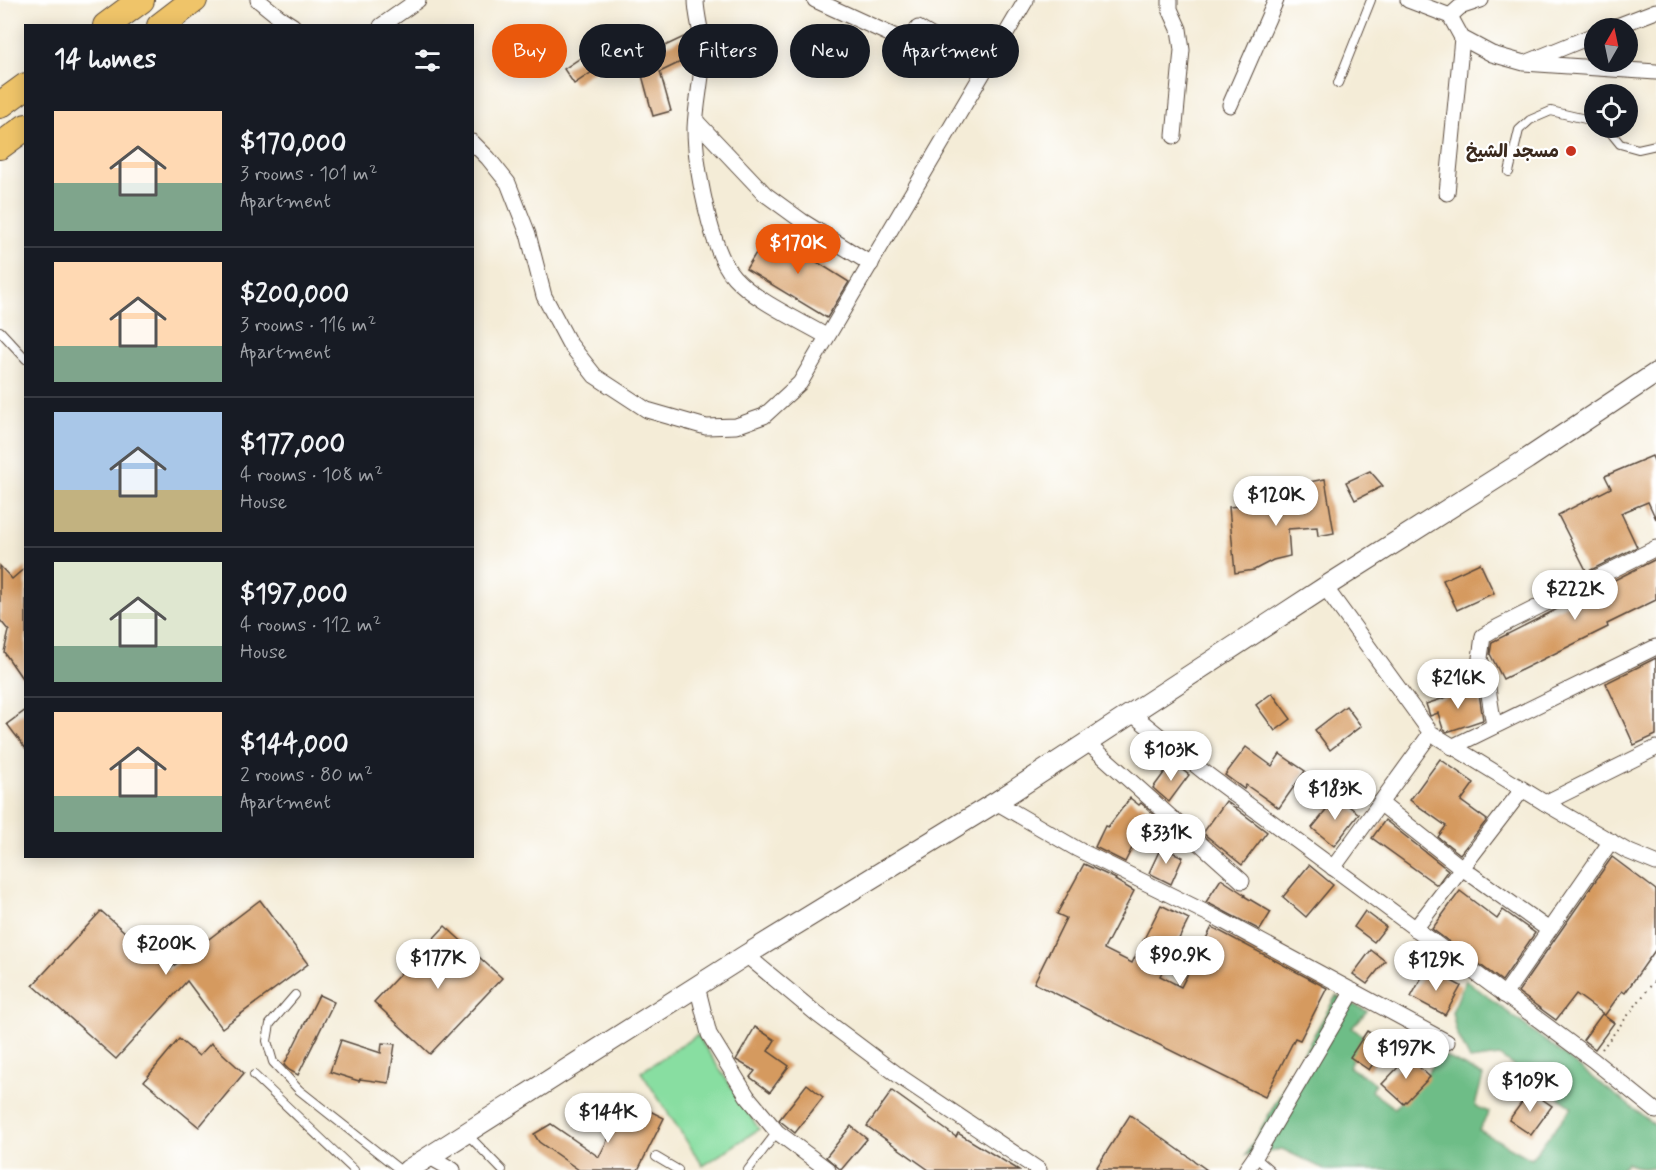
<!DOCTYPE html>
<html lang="en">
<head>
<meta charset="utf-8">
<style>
	:root { --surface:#171b24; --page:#20242c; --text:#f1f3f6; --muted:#9ea1a6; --line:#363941; --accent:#ea580c }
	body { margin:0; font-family:Mynerve,"Playpen Sans Arabic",sans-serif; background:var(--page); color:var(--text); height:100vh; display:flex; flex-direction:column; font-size:22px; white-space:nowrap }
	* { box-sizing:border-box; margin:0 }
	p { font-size:20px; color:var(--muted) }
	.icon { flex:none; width:33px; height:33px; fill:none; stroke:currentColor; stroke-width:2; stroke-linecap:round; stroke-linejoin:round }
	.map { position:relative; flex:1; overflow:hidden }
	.panel { position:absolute; left:24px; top:24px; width:450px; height:834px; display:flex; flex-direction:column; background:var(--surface); border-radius:0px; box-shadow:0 3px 15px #0003 }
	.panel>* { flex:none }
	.top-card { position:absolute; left:492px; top:24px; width:570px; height:54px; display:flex; gap:12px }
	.needle { width:39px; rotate:9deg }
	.fabs { position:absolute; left:1584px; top:18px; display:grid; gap:12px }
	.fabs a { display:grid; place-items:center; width:54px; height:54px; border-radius:50%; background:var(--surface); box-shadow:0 3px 15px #0003; font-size:30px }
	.price { position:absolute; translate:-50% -51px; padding:0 14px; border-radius:21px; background:#fff; color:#222; font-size:20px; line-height:39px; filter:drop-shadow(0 2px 3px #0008) }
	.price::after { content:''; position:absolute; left:50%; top:36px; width:18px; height:14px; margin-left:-9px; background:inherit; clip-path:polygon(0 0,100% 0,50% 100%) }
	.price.active { background:var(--accent); color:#fff }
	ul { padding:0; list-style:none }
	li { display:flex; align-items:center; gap:18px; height:150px; padding:0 30px }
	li+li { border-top:2px solid var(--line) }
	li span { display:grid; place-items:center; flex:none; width:168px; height:120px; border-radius:0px; color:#555 }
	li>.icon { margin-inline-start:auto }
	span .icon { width:72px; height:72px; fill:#fffc; stroke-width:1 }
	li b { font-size:26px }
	h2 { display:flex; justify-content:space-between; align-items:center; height:72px; padding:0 30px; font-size:26px }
	.pill { padding:0 21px; border-radius:27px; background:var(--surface); box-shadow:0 3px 15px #0003; font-size:21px; line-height:54px }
	.pill.active { background:var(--accent); color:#fff }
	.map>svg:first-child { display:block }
</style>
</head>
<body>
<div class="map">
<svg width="1656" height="1170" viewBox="0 0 1656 1170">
	<rect width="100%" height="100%" fill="#fff"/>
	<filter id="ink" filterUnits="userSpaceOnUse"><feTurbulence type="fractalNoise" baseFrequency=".0167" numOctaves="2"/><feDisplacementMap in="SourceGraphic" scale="12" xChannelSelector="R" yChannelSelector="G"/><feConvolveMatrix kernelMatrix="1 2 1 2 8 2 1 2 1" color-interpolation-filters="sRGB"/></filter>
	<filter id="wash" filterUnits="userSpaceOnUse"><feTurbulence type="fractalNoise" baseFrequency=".008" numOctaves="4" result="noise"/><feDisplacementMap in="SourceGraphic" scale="24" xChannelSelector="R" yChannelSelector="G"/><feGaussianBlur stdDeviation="1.35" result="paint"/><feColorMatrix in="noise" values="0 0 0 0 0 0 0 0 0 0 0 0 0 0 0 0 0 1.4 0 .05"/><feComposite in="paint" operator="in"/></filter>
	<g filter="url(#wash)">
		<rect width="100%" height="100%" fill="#f4ecd7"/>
		<polygon fill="#88dea1" stroke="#628460" stroke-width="1.5" points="697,1035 759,1129 703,1166 641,1072"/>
		<path fill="#6ebd87" stroke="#547452" stroke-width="1.5" d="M1466 980 1656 1126V1166C1643 1170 1638 1169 1627 1162L1620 1170H1326L1282 1149 1246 1155 1336 996 1367 1011 1352 1028 1364 1037 1349 1067 1375 1083 1371 1091 1394 1108 1425 1077 1441 1054 1483 1076 1475 1106 1489 1112 1479 1130 1531 1159 1572 1107 1499 1056 1470 1060 1456 1031 1452 1012Z"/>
		<g id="blocks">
			<g fill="#d59a5e">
				<polygon points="688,35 693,44 693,56 660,72 671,111 653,116 639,64 658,59 654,51"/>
				<polygon points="591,51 601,66 574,84 564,69"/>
				<polygon points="769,232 849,282 827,318 746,269"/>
				<polygon points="1652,456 1656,465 1656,519 1648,502 1621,513 1637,547 1587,572 1558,515 1611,488 1605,476"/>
				<polygon points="1370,471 1383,486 1355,500 1346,482"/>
				<polygon points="1325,479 1334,533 1318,536 1317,527 1288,529 1290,556 1273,560 1254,570 1235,573 1229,507 1312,499 1309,482"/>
				<polygon points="1656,559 1656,600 1607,624 1608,627 1503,679 1490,654 1492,642"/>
				<polygon points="1480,563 1494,593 1457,610 1443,580"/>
				<polygon points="0,566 12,579 26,567 26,684 4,652 9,631 0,620"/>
				<polygon points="1656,658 1656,735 1634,745 1606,683"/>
				<polygon points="1478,687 1483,720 1447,732 1443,729 1438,713 1430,716 1426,704"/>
				<polygon points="1272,693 1291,719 1275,731 1256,705"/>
				<polygon points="1346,706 1361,726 1330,750 1315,730"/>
				<polygon points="26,710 26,749 7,724"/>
				<polygon points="1246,747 1272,766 1280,754 1305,771 1279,808 1246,785 1244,789 1225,775"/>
				<polygon points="1440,759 1474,783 1461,801 1487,820 1460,854 1438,837 1446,826 1410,800"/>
				<polygon points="1172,762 1189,775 1169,802 1153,788"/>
				<polygon points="1337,797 1359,814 1334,846 1312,828"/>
				<polygon points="1130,798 1139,805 1141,803 1157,817 1143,835 1140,832 1125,862 1095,847 1105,826 1108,827"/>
				<polygon points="1226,801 1267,832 1242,865 1203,833"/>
				<polygon points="1385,820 1448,870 1437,885 1372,838"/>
				<polygon points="1161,847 1183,857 1171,884 1149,873"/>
				<polygon points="1612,857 1656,890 1656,949 1625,993 1622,991 1605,1015 1576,994 1556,1020 1518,992"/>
				<polygon points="1084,864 1116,879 1115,880 1134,891 1104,949 1132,963 1161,905 1189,919 1160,976 1181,987 1212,927 1327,988 1300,1040 1295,1038 1265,1097 1034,983 1066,918 1057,914"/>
				<polygon points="1309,865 1333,885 1306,917 1283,897"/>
				<polygon points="1221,879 1245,895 1244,896 1271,912 1260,930 1206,902"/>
				<polygon points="1460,891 1497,919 1503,910 1535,933 1502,981 1432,929"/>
				<polygon points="260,900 308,964 222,1028 187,981 116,1059 33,985 101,911 168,970"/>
				<polygon points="1365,911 1386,927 1374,942 1354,927"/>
				<polygon points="445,926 502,978 430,1054 374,1002"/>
				<polygon points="1371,950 1385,961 1367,984 1353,974"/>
				<polygon points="1427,968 1461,986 1445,1015 1411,997"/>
				<polygon points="319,995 334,1002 298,1075 289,1070 284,1065"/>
				<polygon points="1602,1014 1614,1023 1595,1049 1583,1040"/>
				<polygon points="755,1027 775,1040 768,1051 789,1066 770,1092 750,1077 755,1071 736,1060"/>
				<polygon points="1367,1031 1386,1043 1369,1070 1350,1057"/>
				<polygon points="179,1039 199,1056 211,1043 244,1073 199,1127 144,1081"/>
				<polygon points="341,1040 381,1053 382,1043 395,1044 389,1083 360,1079 359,1081 330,1072"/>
				<polygon points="1408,1057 1430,1077 1404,1104 1382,1084"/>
				<polygon points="807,1084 823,1097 795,1133 779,1120"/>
				<polygon points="892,1091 956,1137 958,1133 1019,1170 929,1170 867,1126"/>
				<polygon points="1530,1091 1552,1106 1531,1135 1509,1120"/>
				<polygon points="634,1103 664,1118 638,1170 579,1170 539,1142 534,1134 551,1124 599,1157 614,1127 620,1130"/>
				<polygon points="1130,1115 1207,1170 1095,1170"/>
				<polygon points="851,1126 867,1139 841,1170 826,1157"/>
			</g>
		</g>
	</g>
	<g filter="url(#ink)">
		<use href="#blocks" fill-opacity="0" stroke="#57473a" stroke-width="1.5"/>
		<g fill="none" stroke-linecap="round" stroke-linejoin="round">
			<defs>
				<g id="service">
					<polyline points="1338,83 1371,0"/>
					<polyline points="1607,128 1620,144 1638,149 1656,145"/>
					<polyline points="1509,172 1519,130 1530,120 1551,111 1594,121"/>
					<polyline points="0,331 26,359"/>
					<polyline points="295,995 270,1024 267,1041 273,1062 299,1090 400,1170"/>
					<polyline points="254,1075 354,1170"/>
					<polyline points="467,1134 502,1170"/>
					<polyline points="656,1157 678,1170"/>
					<polyline points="1255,1157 1270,1170"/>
					<polyline points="748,1170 777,1132"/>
				</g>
				<g id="minor">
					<polyline points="258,0 279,17 293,26"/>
					<path d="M696 0C696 18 704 39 703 54 702 79 696 103 695 128 695 163 710 251 734 277 756 301 797 319 826 336"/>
					<polyline points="815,0 909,43 918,28 986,68"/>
					<polyline points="1170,0 1170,9 1179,29 1182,50 1174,136"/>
					<polyline points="1408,0 1450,16 1462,38 1492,54 1524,63 1656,72"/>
					<polyline points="1450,16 1460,7 1481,0"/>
					<polyline points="381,26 418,0"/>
					<polyline points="1612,28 1656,11"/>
					<polyline points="1528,62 1594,35"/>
					<polyline points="1230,105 1276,0"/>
					<polyline points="696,121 765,194 802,221 871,264"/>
					<polyline points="472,142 488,158 508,183 528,234 544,296 569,343 595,376 647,410 706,427 736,426 764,416 800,383 1026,0"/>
					<polyline points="1447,193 1462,38"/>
					<polyline points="1325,587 1431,733 1545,803 1627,851 1656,863"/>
					<polyline points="1131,713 1204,772 1593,1060 1656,1111"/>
					<polyline points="1494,726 1487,682 1480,658 1483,636 1498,627 1656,548"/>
					<polyline points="1087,742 1242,881"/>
					<polyline points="1452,747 1656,647"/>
					<polyline points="996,802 1077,849 1221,920 1447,1042"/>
					<polyline points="1380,803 1462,868 1549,930"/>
					<polyline points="1545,803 1656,748"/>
					<polyline points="1333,868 1431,733"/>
					<polyline points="1415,929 1522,790"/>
					<polyline points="746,955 818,1015 902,1078 1039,1170"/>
					<polyline points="697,986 709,1034 747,1096 777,1132 828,1170"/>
					<polyline points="1504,995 1611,841"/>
					<polyline points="430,1157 453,1170"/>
					<polyline points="1246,1170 1255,1157 1353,991"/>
				</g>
				<polyline id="tertiary" points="408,1170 746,955 996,802 1325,587 1527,459 1656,373"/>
				<g id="trunk">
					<polyline points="106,26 141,0"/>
					<polyline points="160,26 194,0"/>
					<polyline points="0,105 26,86"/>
					<polyline points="0,146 26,127"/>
				</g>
			</defs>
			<use href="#service" stroke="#57473a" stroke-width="10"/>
			<use href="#minor" stroke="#57473a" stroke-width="17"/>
			<use href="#tertiary" stroke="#57473a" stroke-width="22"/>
			<use href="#trunk" stroke="#57473a" stroke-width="28"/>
			<polyline stroke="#57473a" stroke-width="2" stroke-dasharray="1.5 4.5" stroke-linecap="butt" points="1602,1049 1656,979"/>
			<use href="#service" stroke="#fff" stroke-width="8"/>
			<use href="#minor" stroke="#fff" stroke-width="15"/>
			<use href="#tertiary" stroke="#fff" stroke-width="20"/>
			<use href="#trunk" stroke="#efc469" stroke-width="26"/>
		</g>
	</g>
	<circle fill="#c8321e" stroke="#fff" stroke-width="2" cx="1571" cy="151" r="6"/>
	<g text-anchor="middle" stroke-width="4.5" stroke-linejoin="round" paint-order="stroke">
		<g font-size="18" font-weight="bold" fill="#3b2a1e" stroke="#fff" text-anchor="end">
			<text x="1559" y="157">مسجد الشيخ</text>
		</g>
	</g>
</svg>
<div class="fabs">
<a><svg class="needle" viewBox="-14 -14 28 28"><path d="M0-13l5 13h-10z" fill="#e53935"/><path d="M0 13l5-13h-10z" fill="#9ea1a6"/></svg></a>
<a><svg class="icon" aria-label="locate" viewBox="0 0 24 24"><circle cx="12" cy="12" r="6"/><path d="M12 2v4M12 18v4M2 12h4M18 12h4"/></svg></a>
</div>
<b class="price active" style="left:798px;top:275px">$170K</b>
<b class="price" style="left:1276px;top:527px">$120K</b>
<b class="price" style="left:1575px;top:621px">$222K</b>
<b class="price" style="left:1458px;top:710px">$216K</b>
<b class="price" style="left:1171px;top:782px">$103K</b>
<b class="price" style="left:1335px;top:821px">$183K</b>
<b class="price" style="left:1166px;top:865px">$331K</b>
<b class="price" style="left:166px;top:976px">$200K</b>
<b class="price" style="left:1180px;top:987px">$90.9K</b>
<b class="price" style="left:438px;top:990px">$177K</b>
<b class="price" style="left:1436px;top:992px">$129K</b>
<b class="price" style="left:1406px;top:1080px">$197K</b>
<b class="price" style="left:1530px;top:1113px">$109K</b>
<b class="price" style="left:608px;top:1144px">$144K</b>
<div class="top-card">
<a class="pill active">Buy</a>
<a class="pill">Rent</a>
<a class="pill">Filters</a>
<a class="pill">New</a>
<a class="pill">Apartment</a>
</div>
<section class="panel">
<h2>14 homes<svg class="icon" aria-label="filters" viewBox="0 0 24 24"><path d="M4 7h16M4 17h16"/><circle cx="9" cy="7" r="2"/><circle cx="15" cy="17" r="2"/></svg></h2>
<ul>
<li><span style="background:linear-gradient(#ffd9b3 60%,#7fa58c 0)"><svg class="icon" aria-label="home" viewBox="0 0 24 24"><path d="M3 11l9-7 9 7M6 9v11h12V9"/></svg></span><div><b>$170,000</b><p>3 rooms · 101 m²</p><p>Apartment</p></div></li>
<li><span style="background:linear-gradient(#ffd9b3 70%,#7fa58c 0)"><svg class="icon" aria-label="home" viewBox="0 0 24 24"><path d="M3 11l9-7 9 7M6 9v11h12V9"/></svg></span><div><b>$200,000</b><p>3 rooms · 116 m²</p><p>Apartment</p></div></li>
<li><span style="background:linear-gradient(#a9c7e8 65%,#c2b280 0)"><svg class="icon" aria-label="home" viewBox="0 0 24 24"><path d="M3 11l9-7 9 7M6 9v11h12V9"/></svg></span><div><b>$177,000</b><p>4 rooms · 108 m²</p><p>House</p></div></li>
<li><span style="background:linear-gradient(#dfe7d0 70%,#7fa58c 0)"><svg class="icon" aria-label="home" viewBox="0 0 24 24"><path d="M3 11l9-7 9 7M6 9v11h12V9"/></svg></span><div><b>$197,000</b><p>4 rooms · 112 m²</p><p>House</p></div></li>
<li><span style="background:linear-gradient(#ffd9b3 70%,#7fa58c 0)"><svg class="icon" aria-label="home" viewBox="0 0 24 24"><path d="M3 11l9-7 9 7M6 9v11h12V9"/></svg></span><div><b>$144,000</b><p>2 rooms · 80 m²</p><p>Apartment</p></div></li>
</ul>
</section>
</div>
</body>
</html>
